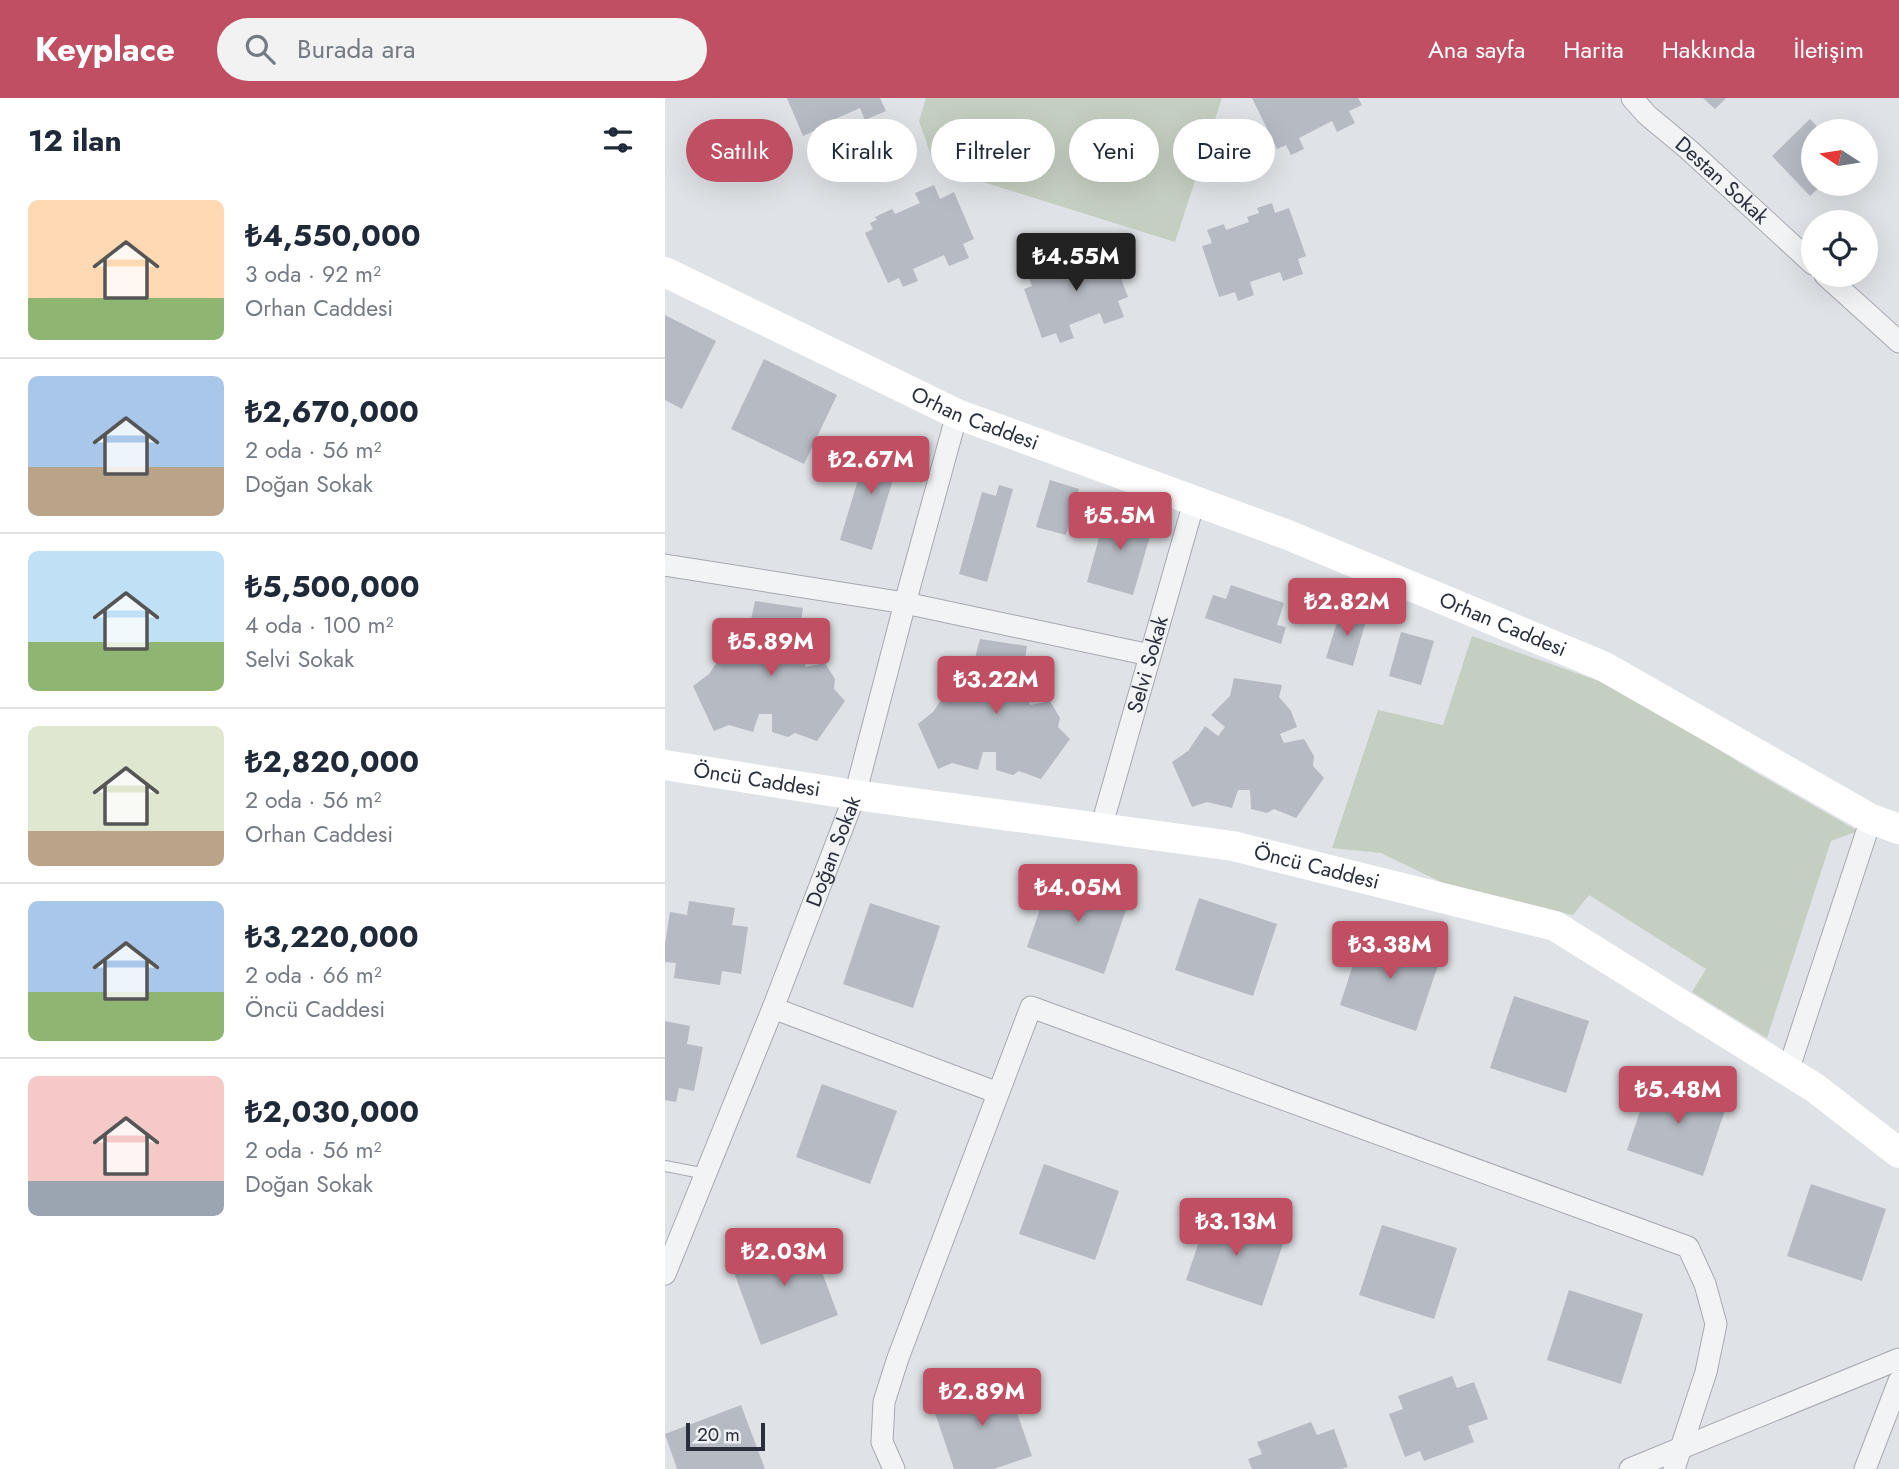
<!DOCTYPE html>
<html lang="tr">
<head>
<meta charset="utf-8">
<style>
	:root { --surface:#fff; --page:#f2f2f3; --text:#1f2937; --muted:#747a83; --line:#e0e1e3; --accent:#c04f63 }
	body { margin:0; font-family:Jost,sans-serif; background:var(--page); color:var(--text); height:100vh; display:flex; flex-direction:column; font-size:26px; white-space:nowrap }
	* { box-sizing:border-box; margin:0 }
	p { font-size:23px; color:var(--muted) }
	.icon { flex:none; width:38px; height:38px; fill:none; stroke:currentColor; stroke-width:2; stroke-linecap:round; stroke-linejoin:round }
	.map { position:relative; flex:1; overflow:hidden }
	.sheet { display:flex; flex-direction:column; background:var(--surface); width:665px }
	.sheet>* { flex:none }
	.top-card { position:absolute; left:21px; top:21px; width:665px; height:63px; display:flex; gap:14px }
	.needle { width:46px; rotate:282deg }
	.tools { position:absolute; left:1136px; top:21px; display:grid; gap:14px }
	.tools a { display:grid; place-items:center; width:77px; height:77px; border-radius:50%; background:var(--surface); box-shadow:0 7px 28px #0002; font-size:35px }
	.scale { position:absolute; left:21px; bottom:18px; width:79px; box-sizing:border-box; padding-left:7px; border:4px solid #29303c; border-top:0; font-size:19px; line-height:24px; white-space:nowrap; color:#29303c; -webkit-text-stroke:5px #eef1f4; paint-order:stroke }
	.price { position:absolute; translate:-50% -60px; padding:0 16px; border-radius:7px; background:var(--accent); color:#fff; font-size:23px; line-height:46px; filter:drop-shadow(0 2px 4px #0008) }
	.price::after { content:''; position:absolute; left:50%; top:42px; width:21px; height:16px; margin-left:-10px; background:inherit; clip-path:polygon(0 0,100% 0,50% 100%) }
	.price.active { background:#222; color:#fff }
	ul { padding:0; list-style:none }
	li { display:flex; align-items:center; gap:21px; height:175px; padding:0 28px }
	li+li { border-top:2px solid var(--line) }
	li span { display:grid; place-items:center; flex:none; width:196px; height:140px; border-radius:10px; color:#555 }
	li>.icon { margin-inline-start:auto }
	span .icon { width:84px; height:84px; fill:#fffc; stroke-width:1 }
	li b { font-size:30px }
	h2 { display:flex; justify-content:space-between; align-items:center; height:84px; padding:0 28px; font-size:30px }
	.tag { padding:0 24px; border-radius:32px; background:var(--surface); box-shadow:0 7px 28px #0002; font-size:24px; line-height:63px }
	.tag.active { background:var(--accent); color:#fff }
	header { display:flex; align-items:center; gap:42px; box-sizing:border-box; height:98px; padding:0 35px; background:var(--accent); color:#fff }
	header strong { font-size:33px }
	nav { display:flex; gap:38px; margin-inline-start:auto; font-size:24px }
	.search { width:490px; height:63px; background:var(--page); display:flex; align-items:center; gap:18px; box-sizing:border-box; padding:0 24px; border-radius:38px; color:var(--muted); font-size:26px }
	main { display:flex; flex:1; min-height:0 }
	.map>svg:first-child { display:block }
</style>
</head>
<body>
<header>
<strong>Keyplace</strong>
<div class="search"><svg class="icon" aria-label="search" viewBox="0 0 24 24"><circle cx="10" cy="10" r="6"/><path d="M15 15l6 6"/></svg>Burada ara</div>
<nav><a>Ana sayfa</a><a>Harita</a><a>Hakkında</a><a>İletişim</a></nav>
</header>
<main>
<section class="sheet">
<h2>12 ilan<svg class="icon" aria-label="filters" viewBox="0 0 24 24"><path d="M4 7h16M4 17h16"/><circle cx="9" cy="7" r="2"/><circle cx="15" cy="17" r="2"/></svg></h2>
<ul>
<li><span style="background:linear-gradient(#ffd9b3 70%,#8fb573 0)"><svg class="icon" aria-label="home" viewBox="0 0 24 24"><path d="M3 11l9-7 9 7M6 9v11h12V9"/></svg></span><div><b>₺4,550,000</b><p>3 oda · 92 m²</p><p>Orhan Caddesi</p></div></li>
<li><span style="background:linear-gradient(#a9c7e8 65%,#b9a48a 0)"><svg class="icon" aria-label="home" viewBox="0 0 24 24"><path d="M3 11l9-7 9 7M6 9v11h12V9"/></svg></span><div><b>₺2,670,000</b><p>2 oda · 56 m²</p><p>Doğan Sokak</p></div></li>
<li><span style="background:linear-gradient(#bfe0f5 65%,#8fb573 0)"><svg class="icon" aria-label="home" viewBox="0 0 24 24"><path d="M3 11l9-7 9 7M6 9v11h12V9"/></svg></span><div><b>₺5,500,000</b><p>4 oda · 100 m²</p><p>Selvi Sokak</p></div></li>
<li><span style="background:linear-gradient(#dfe7d0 75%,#b9a48a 0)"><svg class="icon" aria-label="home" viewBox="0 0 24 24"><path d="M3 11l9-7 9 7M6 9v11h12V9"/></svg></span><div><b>₺2,820,000</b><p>2 oda · 56 m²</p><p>Orhan Caddesi</p></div></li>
<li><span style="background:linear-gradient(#a9c7e8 65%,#8fb573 0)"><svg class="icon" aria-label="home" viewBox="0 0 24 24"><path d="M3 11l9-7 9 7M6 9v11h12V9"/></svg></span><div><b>₺3,220,000</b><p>2 oda · 66 m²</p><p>Öncü Caddesi</p></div></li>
<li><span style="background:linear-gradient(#f6c9c9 75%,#9aa5b1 0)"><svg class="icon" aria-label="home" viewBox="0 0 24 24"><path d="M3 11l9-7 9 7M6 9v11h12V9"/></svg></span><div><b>₺2,030,000</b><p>2 oda · 56 m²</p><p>Doğan Sokak</p></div></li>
</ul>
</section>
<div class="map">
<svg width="1234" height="1371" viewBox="0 0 1234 1371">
	<rect width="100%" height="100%" fill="#dfe2e6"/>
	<g fill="#c5cfc1">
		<polygon points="261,0 557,0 510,144 270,69 254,23"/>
		<polygon points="807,538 959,592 1088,673 1193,733 1166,743 1102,940 1027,894 1041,871 924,797 908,817 778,785 716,755 667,750 713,612 778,627"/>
	</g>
	<g fill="#b6bbc3">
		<polygon points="122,0 215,0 221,13 200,22 195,10 166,23 171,34 153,42 149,33 138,38"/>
		<polygon points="587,0 693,0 697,7 684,13 690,25 672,34 667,23 634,40 639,51 626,57 621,47 612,51"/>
		<polygon points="1038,0 1061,0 1050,11"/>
		<polygon points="1145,21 1156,33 1148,33 1148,86 1158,86 1145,98 1107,58"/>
		<polygon points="269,87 275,101 289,94 309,141 298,146 304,160 284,168 279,157 248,171 253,183 238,189 234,180 223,185 200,135 208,131 205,125 212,122 210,119 227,111 230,116 255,105 250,95"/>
		<polygon points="607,105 610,115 624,110 641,158 633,161 638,176 618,183 615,174 585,184 589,197 573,203 570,194 554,199 537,148 547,145 542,132 559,126 561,132 584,124 582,119 594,115 592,110"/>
		<polygon points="426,145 429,156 436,154 437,157 446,154 463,199 453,203 459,219 439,226 435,215 404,227 409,240 395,245 391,235 377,240 359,191 367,188 364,179 411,161 408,152"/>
		<polygon points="0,217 51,243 17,311 0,302"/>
		<polygon points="99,261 172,297 139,366 66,331"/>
		<polygon points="204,345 236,354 207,452 175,442"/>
		<polygon points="385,382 414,391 401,437 371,429"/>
		<polygon points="334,387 348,391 322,484 294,476 317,394 331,398"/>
		<polygon points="442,411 489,424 468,497 422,484"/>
		<polygon points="566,487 619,505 612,527 621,529 616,546 540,520 548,497 561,501"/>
		<polygon points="90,503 138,510 136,523 147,537 153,552 136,559 141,569 160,565 170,581 169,591 180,603 152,643 130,635 123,639 107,634 107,616 94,616 88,634 64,627 49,633 28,588 44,576 61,551 75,561 82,553 67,540 86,522"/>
		<polygon points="676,511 702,519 688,568 661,560"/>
		<polygon points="736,534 769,543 756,587 724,578"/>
		<polygon points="315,541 362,548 360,561 371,575 377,591 361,598 365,607 385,603 395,620 393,629 405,641 376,681 354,673 348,677 331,672 331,654 318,654 313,672 287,665 273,671 253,626 268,614 285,589 299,599 306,591 292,579 310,560"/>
		<polygon points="569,580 617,587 614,599 626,613 632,629 615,636 619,645 639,641 649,658 648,668 659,680 631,720 609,711 602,715 586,711 585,692 573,692 567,710 542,704 527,709 507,664 523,653 540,628 553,638 560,629 546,617 565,598"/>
		<polygon points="387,776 464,803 439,876 362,849"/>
		<polygon points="534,800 612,826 588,898 510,872"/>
		<polygon points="24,803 70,810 67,827 83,829 76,876 57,873 55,887 9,880 11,865 0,864 0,846 5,814 22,817"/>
		<polygon points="205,805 275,828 248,910 178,886"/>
		<polygon points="699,833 776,858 751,933 675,907"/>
		<polygon points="849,898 924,923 901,995 825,970"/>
		<polygon points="0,923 25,928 22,946 38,949 29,993 14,990 11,1004 0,1002"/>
		<polygon points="987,978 1063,1003 1038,1078 962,1052"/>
		<polygon points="157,986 232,1013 205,1086 131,1059"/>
		<polygon points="379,1066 454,1093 430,1162 354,1136"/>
		<polygon points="1146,1086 1221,1111 1197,1183 1122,1158"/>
		<polygon points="545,1111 621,1137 597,1208 521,1182"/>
		<polygon points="717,1127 792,1150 769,1221 694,1197"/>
		<polygon points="142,1134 173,1217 96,1247 65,1164"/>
		<polygon points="904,1192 978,1216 956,1286 882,1262"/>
		<polygon points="787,1278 792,1290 809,1284 823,1321 803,1328 809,1344 759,1363 755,1353 740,1359 724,1316 738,1311 733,1298"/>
		<polygon points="340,1280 367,1358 329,1371 289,1371 267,1306"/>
		<polygon points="76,1307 100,1371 12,1371 0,1336"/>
		<polygon points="646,1324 652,1337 669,1331 683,1369 676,1371 587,1371 583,1361 597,1356 592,1344"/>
	</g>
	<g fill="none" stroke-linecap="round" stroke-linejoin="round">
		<defs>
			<polyline id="lane" points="0,1068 41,1076"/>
			<g id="street">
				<path id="s1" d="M967 0 982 17 1023 51 1148 166"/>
				<polyline points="1160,177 1234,244"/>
				<polyline points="0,467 240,505 485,557"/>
				<path id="s2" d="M436 730 529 404"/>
				<polyline points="108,910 333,995"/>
				<polyline points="1123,973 1206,721"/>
				<path id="s3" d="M0 1176 108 910 190 697 240 505 292 316"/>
				<polyline points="229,1371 217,1344 219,1304 233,1260 366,909 1023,1149 1040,1186 1051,1226 1041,1274 1009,1371"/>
				<polyline points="965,1371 1234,1261"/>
				<polyline points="1200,1371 1234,1283"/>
			</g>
		</defs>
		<use href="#lane" stroke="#a5a9b0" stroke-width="12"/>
		<use href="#street" stroke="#a5a9b0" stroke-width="23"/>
		<use href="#lane" stroke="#f1f3f5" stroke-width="10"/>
		<use href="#street" stroke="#f1f3f5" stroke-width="21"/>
		<g stroke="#fff" stroke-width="30">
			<path id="s4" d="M0 174 292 316 623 437 938 568 1206 721 1234 731"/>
			<path id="s5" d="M0 667 190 697 568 748 890 828 1150 990 1234 1055"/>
		</g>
	</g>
	<g text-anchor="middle" stroke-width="5" stroke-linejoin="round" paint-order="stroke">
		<g font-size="21" fill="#29303c" stroke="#eef1f4">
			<text dy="7" stroke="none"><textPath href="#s1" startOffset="122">Destan Sokak</textPath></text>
			<text dy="7" stroke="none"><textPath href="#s4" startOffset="343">Orhan Caddesi</textPath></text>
			<text dy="7" stroke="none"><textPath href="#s4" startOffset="910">Orhan Caddesi</textPath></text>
			<text dy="7" stroke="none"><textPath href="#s2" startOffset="170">Selvi Sokak</textPath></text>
			<text dy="7" stroke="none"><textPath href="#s5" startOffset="93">Öncü Caddesi</textPath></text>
			<text dy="7" stroke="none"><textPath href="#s3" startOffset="455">Doğan Sokak</textPath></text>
			<text dy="7" stroke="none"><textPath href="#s5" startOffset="660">Öncü Caddesi</textPath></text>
		</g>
	</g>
</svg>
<div class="tools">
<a><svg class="needle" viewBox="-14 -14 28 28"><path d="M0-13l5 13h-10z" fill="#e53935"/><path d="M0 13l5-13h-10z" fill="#747a83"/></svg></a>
<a><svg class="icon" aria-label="locate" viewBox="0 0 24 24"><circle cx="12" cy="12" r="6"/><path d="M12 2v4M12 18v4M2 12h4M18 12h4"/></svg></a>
</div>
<div class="scale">20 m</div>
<b class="price active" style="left:411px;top:195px">₺4.55M</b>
<b class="price" style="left:206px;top:398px">₺2.67M</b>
<b class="price" style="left:455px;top:454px">₺5.5M</b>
<b class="price" style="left:682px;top:540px">₺2.82M</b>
<b class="price" style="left:106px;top:580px">₺5.89M</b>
<b class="price" style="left:331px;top:618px">₺3.22M</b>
<b class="price" style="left:413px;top:826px">₺4.05M</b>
<b class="price" style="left:725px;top:883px">₺3.38M</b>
<b class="price" style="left:1013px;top:1028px">₺5.48M</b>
<b class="price" style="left:571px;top:1160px">₺3.13M</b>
<b class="price" style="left:119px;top:1190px">₺2.03M</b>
<b class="price" style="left:317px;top:1330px">₺2.89M</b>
<div class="top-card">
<a class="tag active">Satılık</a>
<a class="tag">Kiralık</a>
<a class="tag">Filtreler</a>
<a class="tag">Yeni</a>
<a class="tag">Daire</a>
</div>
</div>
</main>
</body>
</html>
